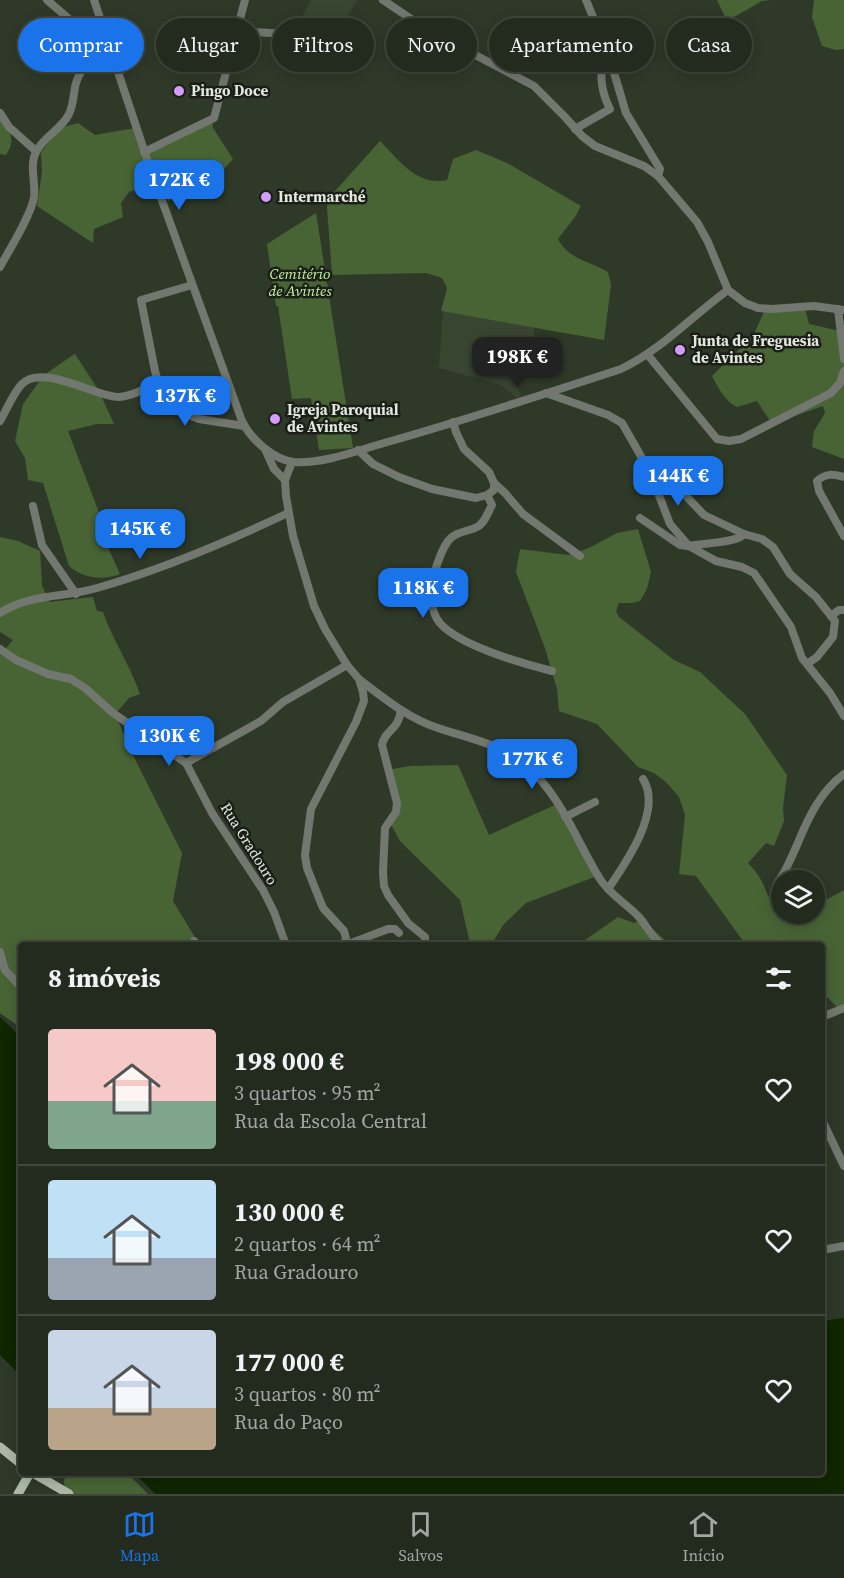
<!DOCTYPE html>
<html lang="pt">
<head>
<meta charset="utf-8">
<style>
	:root { --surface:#232b1e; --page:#2f372b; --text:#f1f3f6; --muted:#a3a7a4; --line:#40473c; --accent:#1a73e8 }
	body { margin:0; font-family:"Source Serif 4",serif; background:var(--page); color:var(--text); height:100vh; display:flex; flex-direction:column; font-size:22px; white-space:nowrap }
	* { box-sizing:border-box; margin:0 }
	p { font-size:20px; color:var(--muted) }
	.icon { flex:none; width:33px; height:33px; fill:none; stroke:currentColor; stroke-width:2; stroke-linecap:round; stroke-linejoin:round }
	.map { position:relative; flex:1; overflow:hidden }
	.sheet { position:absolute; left:18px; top:942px; width:807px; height:534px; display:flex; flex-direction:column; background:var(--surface); border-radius:6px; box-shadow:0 3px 15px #0003,0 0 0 2px var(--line) }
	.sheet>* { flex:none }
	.top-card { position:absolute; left:18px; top:18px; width:808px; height:54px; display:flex; gap:12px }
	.fabs { position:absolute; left:771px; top:870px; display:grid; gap:12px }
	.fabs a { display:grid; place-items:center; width:54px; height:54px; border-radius:50%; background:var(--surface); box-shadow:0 3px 15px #0003,0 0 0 2px var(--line); font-size:30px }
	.price { position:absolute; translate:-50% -51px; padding:0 14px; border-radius:12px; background:var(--accent); color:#fff; font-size:20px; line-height:39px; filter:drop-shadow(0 2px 3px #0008) }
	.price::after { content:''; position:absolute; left:50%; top:36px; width:18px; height:14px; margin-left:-9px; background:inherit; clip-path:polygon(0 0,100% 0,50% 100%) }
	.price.selected { background:#222; color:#fff }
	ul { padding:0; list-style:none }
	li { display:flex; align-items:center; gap:18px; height:150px; padding:0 30px }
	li+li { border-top:2px solid var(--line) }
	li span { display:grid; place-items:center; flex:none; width:168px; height:120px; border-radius:6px; color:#555 }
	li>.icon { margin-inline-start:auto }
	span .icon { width:72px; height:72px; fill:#fffc; stroke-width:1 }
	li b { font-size:26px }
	h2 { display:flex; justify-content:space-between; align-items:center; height:72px; padding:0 30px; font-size:26px }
	.chip { padding:0 21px; border-radius:27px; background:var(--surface); box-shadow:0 3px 15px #0003,0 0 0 2px var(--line); font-size:21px; line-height:54px }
	.chip.selected { background:var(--accent); color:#fff }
	.tabs { display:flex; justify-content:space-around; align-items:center; height:84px; border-top:2px solid var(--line); background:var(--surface); font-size:16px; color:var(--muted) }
	.tabs a { display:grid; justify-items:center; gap:3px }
	.tabs .selected { color:var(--accent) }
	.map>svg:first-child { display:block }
</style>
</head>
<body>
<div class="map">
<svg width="844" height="1494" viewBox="0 0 844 1494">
	<rect width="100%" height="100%" fill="#2f3928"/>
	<g fill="#384530">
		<polygon points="311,0 357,0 329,48 295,29"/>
		<polygon points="443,311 535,316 533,350 504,350 521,396 517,398 501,385 439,368"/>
	</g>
	<g fill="#486435">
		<polygon points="717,0 772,0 762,1 727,21"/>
		<polygon points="814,0 844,0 844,49 836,50 822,46 812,17"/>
		<path d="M0 116C9 131 17 139 6 155L0 154Z"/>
		<polygon points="212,119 213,128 233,159 222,171 168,201 162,182 129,192 121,203 123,217 94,229 93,243 37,206 42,171 41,152 60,128 78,123 95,135 135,128 142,152"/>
		<path d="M380 141C398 159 417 187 447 180L453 159 476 150 507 163 581 206 575 217 558 239C569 260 588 260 608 272L611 285 604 340 441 311 447 288 442 278 426 273 332 275 327 208 328 199Z"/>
		<polygon points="316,213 353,448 319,450 311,398 292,399 278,306 276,306 267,244"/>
		<path d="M805 309 809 324 840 331 844 348V459L812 447 814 431 825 413 823 406 772 424 757 401 737 407C725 401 718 388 712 376L753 336 764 312Z"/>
		<path d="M76 353 75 354 99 391 114 424H97L68 431 109 539 105 541 120 574C103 581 82 578 69 566L43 483 28 480 25 458 15 441 23 404 44 375Z"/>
		<path d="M638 529 651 572 647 589 640 601 632 603H619L616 611 619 617 674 660 700 672 745 714 787 775 783 808 784 821 774 846 766 843 748 863C753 868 758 874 761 880 768 891 767 903 781 908L782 914H814L815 906 844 890V1008L839 1009 822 992V945H787L784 941 778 945H746L696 876 679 874 685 815 679 797 666 782 654 773 638 767 597 724 559 711 557 689 545 648 516 572 520 549 568 555 589 548 617 533Z"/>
		<path d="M0 537 18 541 40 551 42 585 49 602 93 597 97 611 103 612C113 641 130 665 140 694L129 698 117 712 119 723 129 747 182 853 173 901 196 939 201 945H21V1028L0 1013V655L13 640 0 632Z"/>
		<polygon points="458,765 489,835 557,804 597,876 526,903 504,924 491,945 474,945 469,939 460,900 400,841 388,819 399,809 388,770 409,766"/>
		<polygon points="618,917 634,923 642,919 670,945 578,945"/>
		<polygon points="68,1473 127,1473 148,1494 65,1494 64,1480"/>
	</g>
	<g fill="#0f2600">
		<polygon points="0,1017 21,1037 21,1376 0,1355"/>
		<polygon points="844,1318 844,1494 155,1494 134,1473 822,1473 822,1321"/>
	</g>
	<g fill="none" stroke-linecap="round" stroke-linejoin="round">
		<g stroke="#72776f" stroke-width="8">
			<polyline points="47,0 76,25 92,58 114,64"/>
			<path d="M94 0 148 162 242 421C250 438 273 460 294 462 323 464 356 451 384 443 463 421 542 395 621 369 661 350 692 316 728 290"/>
			<polyline points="383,0 426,29 534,86 565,117 582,136 595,146 644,166 658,176 697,222 708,242 728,290 745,303 758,308 771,309 814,306 844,310"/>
			<polyline points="586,0 609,56 626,113 660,169 658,176"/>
			<polyline points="236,31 286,34"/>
			<polyline points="0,113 9,127 36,151"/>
			<path d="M575 129 610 109C599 88 600 71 605 48"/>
			<polyline points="144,152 214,118 245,0"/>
			<path d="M0 267C9 250 31 216 34 197 36 182 29 166 36 152 43 137 62 129 69 114 74 104 73 94 76 83 81 66 95 56 108 45"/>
			<polyline points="192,285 141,300 155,371 161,392 178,411 199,419 244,426"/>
			<polyline points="838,309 844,359"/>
			<polyline points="647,354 717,439 729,441 741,439 831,393 840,383 844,371"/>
			<polyline points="546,393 608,415 622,423 650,472 670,524 689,546"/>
			<path d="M0 421C7 409 13 394 21 385 41 362 95 397 119 397 133 396 146 388 158 382"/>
			<polyline points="453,422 456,432 464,449 489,472 494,483 505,493 523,514 580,556"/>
			<polyline points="265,449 274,469 285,480"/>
			<polyline points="358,450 373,464 399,477 432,489 476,498 487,495 494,490 494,483"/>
			<polyline points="292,462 285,480 286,496 293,536 314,606 325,629 347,665 359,679 363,692 364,701 356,722 311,809 305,855 307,868 323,908 344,931 346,938 344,945"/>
			<polyline points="652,477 672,474 687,497 704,515 744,534 762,539 773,547 790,574 816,597 835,621 833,637 817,657 807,664"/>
			<path d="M844 477C833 474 826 473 817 481L819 491 844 536"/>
			<path d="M487 495 492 505C488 512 485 523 477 527 467 532 456 531 448 541 442 549 437 564 434 574 430 587 430 607 437 619 452 644 524 664 552 671"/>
			<polyline points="33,506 42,545 76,594"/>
			<polyline points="640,518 680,545 689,546 716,561 742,567 754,573 791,627 802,658 830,693 844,716"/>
			<path d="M689 546C703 543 738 543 744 534"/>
			<path d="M0 613C31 593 63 598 97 588 160 570 229 541 288 513"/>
			<polyline points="831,616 839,610 844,610"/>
			<polyline points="0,649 16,660 48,674 71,679 85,688 113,713 186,763 212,813 263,890 274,912 286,945"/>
			<path d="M360 680C385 699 408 718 438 728 470 739 503 744 529 768 562 798 577 842 600 879 610 895 627 904 639 917 647 926 652 939 663 945"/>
			<path d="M401 710C398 732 385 729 382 745L397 803 396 812 385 828 383 872 384 886 388 895 408 923 425 937V945"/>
			<polyline points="186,763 261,721 283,702 347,665"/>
			<polyline points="565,817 595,802"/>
			<path d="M777 883C786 872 791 858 797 845 808 818 820 792 844 774"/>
			<path d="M608 889C626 863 663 810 643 779"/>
			<polyline points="194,941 197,945"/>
			<polyline points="346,945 388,929 395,929 399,933"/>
			<polyline points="0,952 5,970 21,987"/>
			<polyline points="822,1017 844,1008"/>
			<polyline points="822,1120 844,1166"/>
			<polyline points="822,1250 844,1246"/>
		</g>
		<g stroke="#adb8a7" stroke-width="9">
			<polyline points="0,1447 21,1464"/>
			<polyline points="33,1473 69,1494"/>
			<polyline points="18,1494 30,1473"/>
		</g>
	</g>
	<g fill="#d59cfb" stroke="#1a1e17" stroke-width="2">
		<circle cx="179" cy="91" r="6"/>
		<circle cx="266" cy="197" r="6"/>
		<circle cx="680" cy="350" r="6"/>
		<circle cx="275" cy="419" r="6"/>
	</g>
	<g text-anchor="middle" stroke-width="5" stroke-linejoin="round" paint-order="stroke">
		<g font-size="15" font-weight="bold" fill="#e1e8dd" stroke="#1a1e17" text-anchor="start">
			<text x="191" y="96">Pingo Doce</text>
			<text x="278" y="202">Intermarché</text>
			<text x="692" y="346">Junta de Freguesia<tspan x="692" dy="17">de Avintes</tspan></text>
			<text x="287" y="415">Igreja Paroquial<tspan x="287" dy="17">de Avintes</tspan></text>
		</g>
		<g font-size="15" font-style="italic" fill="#c1f3a1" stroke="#1a1e17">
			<text x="300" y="279">Cemitério<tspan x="300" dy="17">de Avintes</tspan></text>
		</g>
		<g font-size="15" fill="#e1e8dd" stroke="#1a1e17">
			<text transform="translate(249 844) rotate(58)" y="5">Rua Gradouro</text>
		</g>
	</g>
</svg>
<div class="fabs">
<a><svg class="icon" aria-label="layers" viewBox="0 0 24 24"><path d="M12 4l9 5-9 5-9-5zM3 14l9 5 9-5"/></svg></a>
</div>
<b class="price" style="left:179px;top:211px">172K €</b>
<b class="price selected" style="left:517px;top:388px">198K €</b>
<b class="price" style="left:185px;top:427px">137K €</b>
<b class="price" style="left:678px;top:507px">144K €</b>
<b class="price" style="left:140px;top:560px">145K €</b>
<b class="price" style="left:423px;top:619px">118K €</b>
<b class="price" style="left:169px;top:767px">130K €</b>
<b class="price" style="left:532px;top:790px">177K €</b>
<div class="top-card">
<a class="chip selected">Comprar</a>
<a class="chip">Alugar</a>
<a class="chip">Filtros</a>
<a class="chip">Novo</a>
<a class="chip">Apartamento</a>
<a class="chip">Casa</a>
</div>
<section class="sheet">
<h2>8 imóveis<svg class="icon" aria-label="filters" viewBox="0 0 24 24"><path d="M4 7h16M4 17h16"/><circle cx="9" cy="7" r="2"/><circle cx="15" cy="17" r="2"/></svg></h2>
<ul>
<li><span style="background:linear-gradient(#f6c9c9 60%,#7fa58c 0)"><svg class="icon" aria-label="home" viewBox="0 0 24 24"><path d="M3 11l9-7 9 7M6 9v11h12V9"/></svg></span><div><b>198 000 €</b><p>3 quartos · 95 m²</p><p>Rua da Escola Central</p></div><svg class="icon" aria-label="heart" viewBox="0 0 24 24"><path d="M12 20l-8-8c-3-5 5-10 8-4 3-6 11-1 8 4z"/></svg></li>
<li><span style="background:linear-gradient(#bfe0f5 65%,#9aa5b1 0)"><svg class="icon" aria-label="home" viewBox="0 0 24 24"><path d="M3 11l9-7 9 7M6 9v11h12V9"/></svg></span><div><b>130 000 €</b><p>2 quartos · 64 m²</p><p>Rua Gradouro</p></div><svg class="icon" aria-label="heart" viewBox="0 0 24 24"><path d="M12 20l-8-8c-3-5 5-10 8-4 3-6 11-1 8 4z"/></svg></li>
<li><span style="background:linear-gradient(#c9d6e8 65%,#b9a48a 0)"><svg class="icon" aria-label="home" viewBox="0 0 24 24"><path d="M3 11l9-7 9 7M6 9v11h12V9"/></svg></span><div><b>177 000 €</b><p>3 quartos · 80 m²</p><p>Rua do Paço</p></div><svg class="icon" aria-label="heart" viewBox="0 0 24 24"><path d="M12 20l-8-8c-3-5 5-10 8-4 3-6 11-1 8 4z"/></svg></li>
</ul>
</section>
</div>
<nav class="tabs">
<a class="selected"><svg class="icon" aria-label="map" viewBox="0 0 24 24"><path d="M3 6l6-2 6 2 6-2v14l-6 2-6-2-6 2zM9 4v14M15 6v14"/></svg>Mapa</a>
<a><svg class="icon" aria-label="saved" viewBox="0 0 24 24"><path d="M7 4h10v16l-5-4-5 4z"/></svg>Salvos</a>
<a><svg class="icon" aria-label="home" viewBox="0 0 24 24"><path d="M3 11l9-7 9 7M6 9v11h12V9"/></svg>Início</a>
</nav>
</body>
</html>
